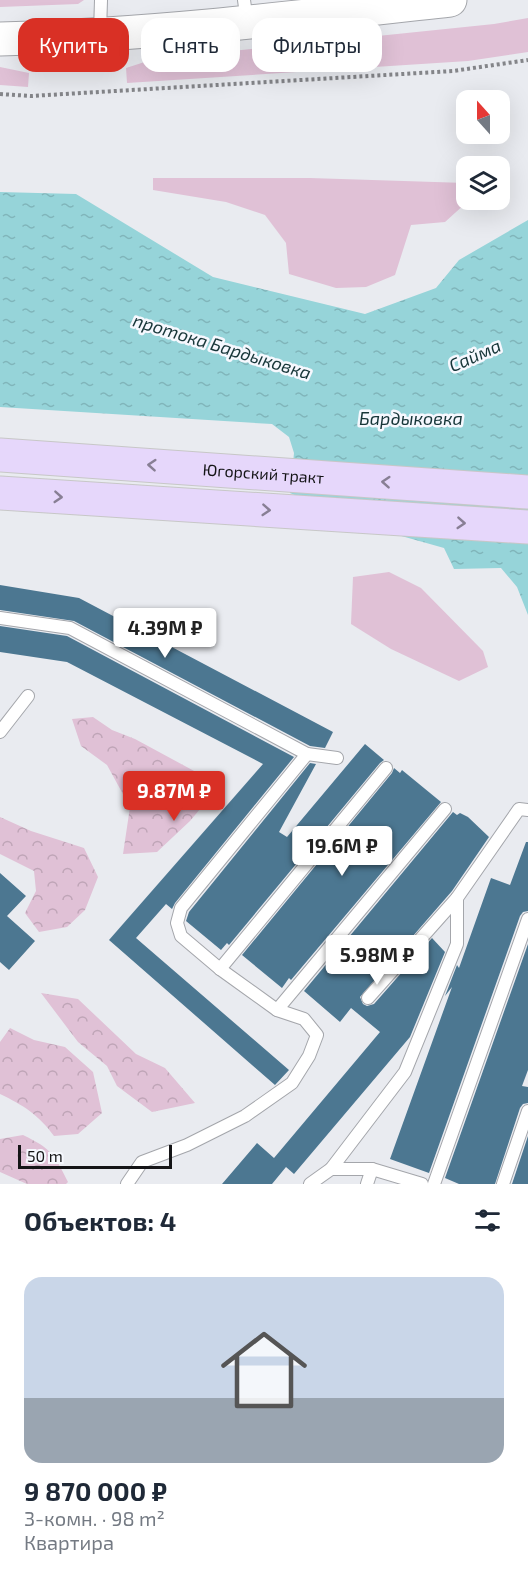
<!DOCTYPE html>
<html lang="ru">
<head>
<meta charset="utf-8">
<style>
	:root { --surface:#fff; --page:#f6f6f7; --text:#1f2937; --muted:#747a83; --accent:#d93025 }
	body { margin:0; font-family:"Exo 2",sans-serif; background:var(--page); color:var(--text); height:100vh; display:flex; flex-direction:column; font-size:22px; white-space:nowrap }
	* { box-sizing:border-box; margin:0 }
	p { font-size:20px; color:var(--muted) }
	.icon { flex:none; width:33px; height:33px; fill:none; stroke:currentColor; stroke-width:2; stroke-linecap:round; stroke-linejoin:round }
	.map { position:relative; height:1184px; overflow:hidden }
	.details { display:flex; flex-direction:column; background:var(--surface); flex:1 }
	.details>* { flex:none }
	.hud { position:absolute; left:18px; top:18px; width:492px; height:54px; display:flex; gap:12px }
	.needle { width:39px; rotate:339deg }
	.controls { position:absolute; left:456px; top:90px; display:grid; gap:12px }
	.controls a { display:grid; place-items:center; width:54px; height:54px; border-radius:12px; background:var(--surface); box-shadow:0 6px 24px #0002; font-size:30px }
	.scale { position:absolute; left:18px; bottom:15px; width:154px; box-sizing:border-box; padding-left:6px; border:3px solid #141416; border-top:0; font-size:16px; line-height:21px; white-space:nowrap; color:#141416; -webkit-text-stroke:4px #f6f8fe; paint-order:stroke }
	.price { position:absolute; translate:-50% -51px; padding:0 14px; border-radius:6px; background:#fff; color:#222; font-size:20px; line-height:39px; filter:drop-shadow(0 2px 3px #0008) }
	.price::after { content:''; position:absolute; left:50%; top:36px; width:18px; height:14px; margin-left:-9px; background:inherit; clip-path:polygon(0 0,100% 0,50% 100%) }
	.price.on { background:var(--accent); color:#fff }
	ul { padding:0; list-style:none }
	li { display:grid; align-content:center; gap:12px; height:318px; padding:0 24px }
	li span { display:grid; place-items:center; height:186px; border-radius:18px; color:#555 }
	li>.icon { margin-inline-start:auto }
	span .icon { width:108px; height:108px; fill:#fffc; stroke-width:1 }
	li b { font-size:26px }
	h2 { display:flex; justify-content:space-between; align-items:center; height:72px; padding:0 24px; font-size:26px }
	.pill { padding:0 21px; border-radius:18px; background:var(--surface); box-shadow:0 6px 24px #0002; font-size:21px; line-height:54px }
	.pill.on { background:var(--accent); color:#fff }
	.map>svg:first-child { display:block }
</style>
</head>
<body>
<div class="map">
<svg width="528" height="1184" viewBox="0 0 528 1184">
	<defs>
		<pattern id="forest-crowns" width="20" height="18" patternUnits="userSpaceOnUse" patternTransform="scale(1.5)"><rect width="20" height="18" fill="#e0c1d6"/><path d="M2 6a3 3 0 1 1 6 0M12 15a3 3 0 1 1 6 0" fill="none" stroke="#bfa5b7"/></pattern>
		<pattern id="water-ripples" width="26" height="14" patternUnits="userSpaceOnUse" patternTransform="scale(1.5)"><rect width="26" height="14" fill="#96d4d9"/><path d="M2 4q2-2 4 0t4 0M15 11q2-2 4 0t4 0" fill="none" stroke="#80b5ba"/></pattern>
	</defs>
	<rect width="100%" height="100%" fill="#e9ebf0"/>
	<g fill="#e0c1d6">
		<polygon points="0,0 84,0 78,4 0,7"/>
		<polygon points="528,18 528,52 468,61 127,83 126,68 154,59 494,24"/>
		<polygon points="0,67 29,73 28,87 0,85"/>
		<polygon points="153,178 310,178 466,183 466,203 445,222 411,225 395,275 366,287 336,288 289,274 286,243 265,215 226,202 153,190"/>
		<polygon points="389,572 421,588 483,651 488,667 459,681 391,649 351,624 353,577"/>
	</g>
	<g fill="url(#forest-crowns)">
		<polygon points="93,717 112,730 135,739 196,772 211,796 190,821 157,852 123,854 130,807 107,765 81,746 72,719"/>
		<polygon points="0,817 31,831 84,848 98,877 85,910 67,927 39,932 25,913 36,891 34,871 0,854"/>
		<polygon points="41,993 78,999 136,1054 165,1068 195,1103 152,1112 117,1086 107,1066 78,1042"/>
		<path d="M10 1028 34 1040 65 1047 93 1072 102 1113 78 1134 54 1136C39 1115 23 1105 0 1094V1042Z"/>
		<path d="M23 1135C52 1149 54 1154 68 1182L66 1184H27L0 1172V1139Z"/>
	</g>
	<polygon fill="url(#water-ripples)" points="0,192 76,194 213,277 365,314 436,288 459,260 528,220 528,615 517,587 501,568 454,569 444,548 366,526 290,493 294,453 289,437 272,424 0,407"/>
	<g fill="#4c7791">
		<polygon points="0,585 79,598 333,732 325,748 310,746 74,621 0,610"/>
		<polygon points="0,626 67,636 294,757 175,903 172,909 166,904 136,938 289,1070 275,1085 109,940 263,764 67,662 0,652"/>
		<polygon points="365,744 384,760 380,763 229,945 227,943 221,950 186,921 189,912 310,763 316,764 279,832 287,837"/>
		<polygon points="394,768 400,773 402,770 441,802 291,980 289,978 282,988 242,955 392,773"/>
		<polygon points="453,812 457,815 460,813 468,817 489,837 452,891 360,997 363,1004 367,1006 374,1004 432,938 445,952 410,1037 294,1174 286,1167 272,1184 222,1184 257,1143 274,1158 380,1032 351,1008 340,1022 304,991"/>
		<polygon points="526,842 528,842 528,911 523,912 520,916 429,1173 390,1159 452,987 445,996 457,965 459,968 491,878 510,885"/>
		<polygon points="0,873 26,896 7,916 35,941 9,970 0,962"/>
		<polygon points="528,944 528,1070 522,1086 528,1087 528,1103 523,1104 520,1108 495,1184 459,1184 445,1178"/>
		<polygon points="528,1136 528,1184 512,1184"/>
	</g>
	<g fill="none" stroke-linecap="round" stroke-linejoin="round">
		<defs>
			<g id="service">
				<polyline points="244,0 247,22"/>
				<polyline points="100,32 101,0"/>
				<polyline points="0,618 70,628 307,754 337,758"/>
				<polyline points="0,732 28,696"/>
				<polyline points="220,969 386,768"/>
				<polyline points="368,998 457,898"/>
				<polyline points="277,1010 445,809"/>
				<polyline points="331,1169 405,1072 457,944 457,898 519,809 528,810"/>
				<polyline points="127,1184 142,1162 187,1145 245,1116 292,1083 309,1056 317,1035 304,1019 277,1010 220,969 181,936 177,923 181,908 307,754"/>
				<polyline points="310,1184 331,1169 372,1169 422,1184"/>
				<polyline points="367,1184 372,1169"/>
				<polyline points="434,1184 528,919"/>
				<polyline points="503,1184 528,1111"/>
			</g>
			<path id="secondary" d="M0 39C151 35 300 17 450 0"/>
			<g id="primary">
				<path id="s1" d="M0 455 528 492"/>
				<polyline points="0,493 528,527"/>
			</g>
		</defs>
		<use href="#service" stroke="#a4a6ab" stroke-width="14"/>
		<use href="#secondary" stroke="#a4a6ab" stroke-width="35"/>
		<use href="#primary" stroke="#c7c7c7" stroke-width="35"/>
		<polyline stroke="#848589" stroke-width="4" stroke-dasharray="3 3" stroke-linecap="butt" points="0,94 31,96 453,71 528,60"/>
		<use href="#service" stroke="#fff" stroke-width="12"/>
		<use href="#secondary" stroke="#fff" stroke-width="33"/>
		<use href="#primary" stroke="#e6d7fb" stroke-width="33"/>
	</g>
	<defs><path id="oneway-chevron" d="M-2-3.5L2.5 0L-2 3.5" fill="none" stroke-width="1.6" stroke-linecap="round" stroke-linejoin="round" transform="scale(1.5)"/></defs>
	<g stroke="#887f94">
		<use href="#oneway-chevron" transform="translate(152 465) rotate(-176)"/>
		<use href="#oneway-chevron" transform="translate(386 482) rotate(-176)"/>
		<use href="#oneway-chevron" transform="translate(58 497) rotate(4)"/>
		<use href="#oneway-chevron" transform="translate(266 510) rotate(4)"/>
		<use href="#oneway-chevron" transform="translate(461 523) rotate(4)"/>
	</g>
	<g text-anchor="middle" stroke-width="5" stroke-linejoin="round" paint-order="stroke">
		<g font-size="16" fill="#141416" stroke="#f6f8fe">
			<text dy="6" stroke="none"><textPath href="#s1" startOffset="264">Югорский тракт</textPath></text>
		</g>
		<g font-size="18" font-style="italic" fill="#173639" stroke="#f6f8fe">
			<text transform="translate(222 347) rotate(17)" y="6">протока Бардыковка</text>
			<text transform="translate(475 356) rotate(-24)" y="6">Сайма</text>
			<text x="411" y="425">Бардыковка</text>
		</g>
	</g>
</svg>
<div class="controls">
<a><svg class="needle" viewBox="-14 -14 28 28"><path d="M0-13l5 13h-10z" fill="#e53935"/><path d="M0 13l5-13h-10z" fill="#747a83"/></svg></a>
<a><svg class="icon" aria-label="layers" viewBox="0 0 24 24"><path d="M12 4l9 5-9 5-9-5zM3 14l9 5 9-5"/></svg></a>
</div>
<div class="scale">50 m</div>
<b class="price" style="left:165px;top:659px">4.39M ₽</b>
<b class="price on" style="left:174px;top:822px">9.87M ₽</b>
<b class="price" style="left:342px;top:877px">19.6M ₽</b>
<b class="price" style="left:377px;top:986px">5.98M ₽</b>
<div class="hud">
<a class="pill on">Купить</a>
<a class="pill">Снять</a>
<a class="pill">Фильтры</a>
</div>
</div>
<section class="details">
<h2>Объектов: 4<svg class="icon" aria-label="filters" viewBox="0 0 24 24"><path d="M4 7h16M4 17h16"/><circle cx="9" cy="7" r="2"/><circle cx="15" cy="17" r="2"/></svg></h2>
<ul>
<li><span style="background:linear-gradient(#c9d6e8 65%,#9aa5b1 0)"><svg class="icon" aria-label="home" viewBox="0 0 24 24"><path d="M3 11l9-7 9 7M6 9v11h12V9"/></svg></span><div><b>9 870 000 ₽</b><p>3-комн. · 98 m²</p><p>Квартира</p></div></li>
</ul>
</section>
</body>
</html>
